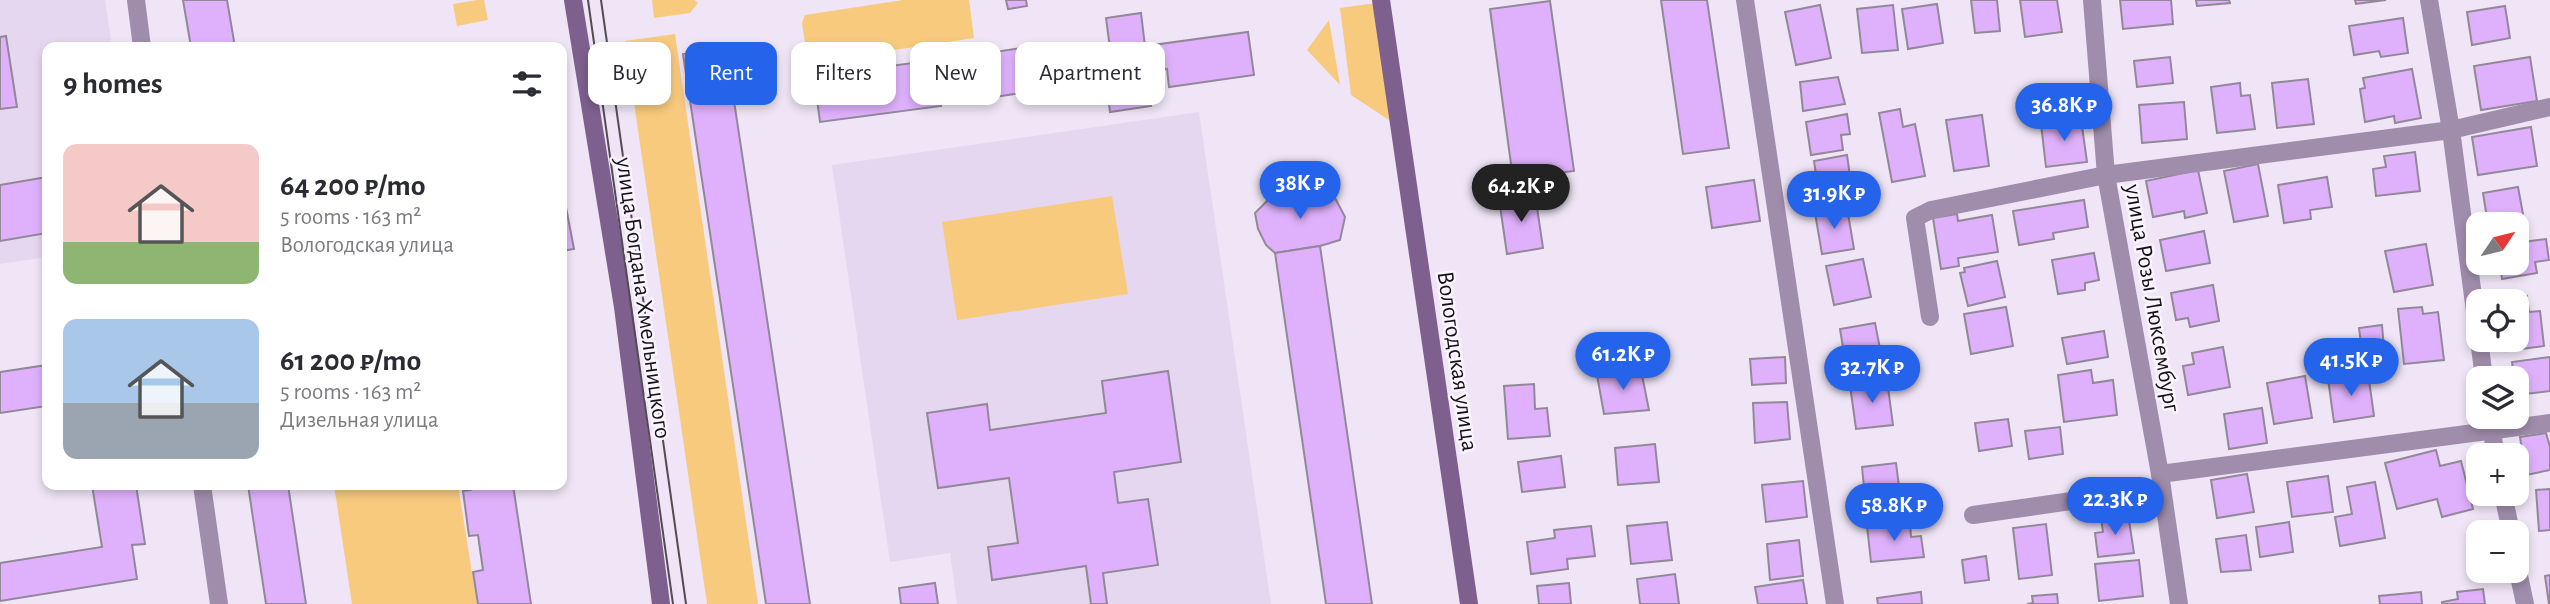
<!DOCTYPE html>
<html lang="en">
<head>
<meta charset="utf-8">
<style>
	:root { --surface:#fff; --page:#f2f2f3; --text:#2b2b33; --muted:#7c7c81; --accent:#2563eb }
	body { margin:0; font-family:"Alegreya Sans",sans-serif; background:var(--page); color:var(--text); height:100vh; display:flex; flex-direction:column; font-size:26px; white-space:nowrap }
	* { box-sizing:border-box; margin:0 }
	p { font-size:23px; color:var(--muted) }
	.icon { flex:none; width:38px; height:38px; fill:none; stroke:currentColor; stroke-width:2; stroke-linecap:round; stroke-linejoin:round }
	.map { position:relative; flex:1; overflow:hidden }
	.sheet { position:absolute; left:42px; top:42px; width:525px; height:448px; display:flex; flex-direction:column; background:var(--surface); border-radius:14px; box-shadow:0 4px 10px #0003 }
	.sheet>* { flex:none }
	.hud { position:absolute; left:588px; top:42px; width:665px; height:63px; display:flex; gap:14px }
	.needle { width:46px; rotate:55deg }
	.fabs { position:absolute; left:2466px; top:212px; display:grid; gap:14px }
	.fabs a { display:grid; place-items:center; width:63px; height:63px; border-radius:14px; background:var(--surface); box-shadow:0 4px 10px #0003; font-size:35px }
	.price { position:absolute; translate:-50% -60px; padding:0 16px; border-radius:24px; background:var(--accent); color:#fff; font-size:23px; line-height:46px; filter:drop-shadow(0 2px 4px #0008) }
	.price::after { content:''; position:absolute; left:50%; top:42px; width:21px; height:16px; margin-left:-10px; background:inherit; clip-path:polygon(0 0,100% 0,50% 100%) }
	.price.selected { background:#222; color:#fff }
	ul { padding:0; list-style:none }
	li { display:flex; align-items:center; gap:21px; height:175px; padding:0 21px }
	li span { display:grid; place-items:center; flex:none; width:196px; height:140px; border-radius:14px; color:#555 }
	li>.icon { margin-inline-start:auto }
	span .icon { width:84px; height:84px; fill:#fffc; stroke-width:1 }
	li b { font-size:30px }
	h2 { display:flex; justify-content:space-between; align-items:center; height:84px; padding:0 21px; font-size:30px }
	.chip { padding:0 24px; border-radius:14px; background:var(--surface); box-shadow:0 4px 10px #0003; font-size:24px; line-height:63px }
	.chip.selected { background:var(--accent); color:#fff }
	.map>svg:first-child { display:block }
</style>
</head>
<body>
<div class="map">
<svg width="2550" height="604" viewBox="0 0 2550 604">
	<rect width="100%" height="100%" fill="#efe5f6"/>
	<g fill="#e5d7ef">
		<polygon points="0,0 105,0 112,47 47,47 47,257 0,264"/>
		<polygon points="1199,112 1271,604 957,604 950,553 890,562 832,165"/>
	</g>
	<g fill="#f8ca7e">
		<polygon points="477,0 484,0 488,20 457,26 453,4"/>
		<polygon points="652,0 694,0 698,3 690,13 654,18"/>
		<polygon points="903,0 969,0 974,38 808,63 802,23 805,15"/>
		<polygon points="1376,3 1392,122 1351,95 1340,8"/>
		<polygon points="1329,20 1340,85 1307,50"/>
		<polygon points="675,34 758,604 707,604 625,41"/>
		<polygon points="1112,196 1128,294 957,320 942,222"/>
		<polygon points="334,485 458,485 477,604 352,604"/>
	</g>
	<g fill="#dfb1fc" stroke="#928898" stroke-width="2">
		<polygon points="183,0 227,0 235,47 191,47"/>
		<polygon points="1006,0 1026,0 1027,6 1008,9"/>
		<polygon points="1661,0 1707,0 1729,148 1683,154"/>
		<polygon points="1971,0 1997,0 2000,31 1975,33"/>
		<polygon points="2020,0 2057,0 2062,32 2025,37"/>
		<polygon points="2120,0 2171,0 2173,24 2123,29"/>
		<polygon points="2196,0 2229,0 2230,3 2197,6"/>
		<polygon points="2355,0 2386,0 2356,4"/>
		<polygon points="1550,1 1574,171 1513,179 1490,9"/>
		<polygon points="1937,4 1943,43 1908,49 1902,9"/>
		<polygon points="1820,5 1831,58 1796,65 1785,12"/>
		<polygon points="1893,5 1898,50 1862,53 1857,9"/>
		<polygon points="2505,6 2510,38 2472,45 2467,12"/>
		<polygon points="1141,13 1145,46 1248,32 1254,75 1169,87 1167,69 1146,72 1151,106 1110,112 1105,73 1113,71 1106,18"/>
		<polygon points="2403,18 2408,53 2381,57 2379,51 2354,55 2349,26"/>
		<polygon points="6,36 17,107 0,109 0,37"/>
		<polygon points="1028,47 1034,91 994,97 988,53"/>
		<polygon points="726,48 810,604 766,604 683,54"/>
		<polygon points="2170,57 2173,83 2137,87 2134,61"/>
		<polygon points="2530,57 2537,101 2481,110 2474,66"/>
		<polygon points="935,60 941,106 820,122 814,76"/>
		<polygon points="2412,69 2421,118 2395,123 2394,116 2365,122 2360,89 2365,88 2363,78"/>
		<polygon points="1838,77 1845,104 1803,111 1800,82"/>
		<polygon points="2308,79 2314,124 2277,128 2272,83"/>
		<polygon points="2240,83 2241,96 2250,95 2255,129 2217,133 2211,87"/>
		<polygon points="2073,86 2077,111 2039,116 2036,90"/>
		<polygon points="2184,102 2187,139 2142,143 2139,105"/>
		<polygon points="1900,109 1903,127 1915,124 1925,176 1892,182 1879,113"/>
		<polygon points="1847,114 1850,134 1841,135 1843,150 1811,155 1806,122"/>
		<polygon points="1982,115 1989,166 1954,171 1946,120"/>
		<polygon points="2081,119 2087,162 2046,167 2041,124"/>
		<polygon points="2531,127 2537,166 2478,175 2472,137"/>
		<polygon points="2415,152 2420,191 2376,196 2373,169 2386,167 2384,156"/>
		<polygon points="1847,155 1852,190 1819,195 1814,161"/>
		<polygon points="2258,164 2268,216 2234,222 2224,171"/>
		<polygon points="2198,170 2207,213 2185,218 2184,211 2153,217 2146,181"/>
		<polygon points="47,177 47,233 0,241 0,185"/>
		<polygon points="2327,177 2332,207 2310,210 2311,219 2284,223 2278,185"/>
		<polygon points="1754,180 1760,221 1712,228 1706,187"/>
		<polygon points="2518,187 2525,225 2488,224 2483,193"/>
		<polygon points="1322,191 1334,196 1345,217 1340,240 1320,246 1275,253 1266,245 1258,229 1255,213 1270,198"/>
		<polygon points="1535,194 1543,248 1507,254 1499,199"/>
		<polygon points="2084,200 2088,227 2053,233 2054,239 2019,245 2013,211"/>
		<polygon points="562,202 565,202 574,249 562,251"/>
		<polygon points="1847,208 1854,249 1822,254 1815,213"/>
		<polygon points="1957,214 1958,221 1992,215 1998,252 1958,258 1959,266 1941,269 1933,218"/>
		<polygon points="2204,231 2210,263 2166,271 2160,240"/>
		<polygon points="2546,239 2549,260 2535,262 2537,273 2502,279 2500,262 2516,262 2516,243"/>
		<polygon points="2426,244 2433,285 2394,292 2385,251"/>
		<polygon points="1320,246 1372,604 1326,604 1275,253"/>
		<polygon points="2094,253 2099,280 2085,283 2085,290 2058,294 2052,260"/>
		<polygon points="1863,259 1871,297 1834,305 1826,266"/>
		<polygon points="1997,261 2005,297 1968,306 1960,273 1965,272 1964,268"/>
		<polygon points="2213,285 2219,321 2190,327 2188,318 2176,320 2171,293"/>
		<polygon points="2527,296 2529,312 2540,311 2544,346 2506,351 2505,340 2516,340 2516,301 2500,300"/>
		<polygon points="2006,307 2013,346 1971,354 1964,314"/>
		<polygon points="2422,307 2423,314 2438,312 2444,360 2404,364 2398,309"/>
		<polygon points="1875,323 1882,359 1846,366 1840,329"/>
		<polygon points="2382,325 2384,349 2362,351 2359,328"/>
		<polygon points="2104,331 2108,357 2067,364 2062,338"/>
		<polygon points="2223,347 2230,387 2188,395 2183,366 2194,364 2192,353"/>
		<polygon points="1785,357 1786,383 1752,385 1750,359"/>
		<polygon points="2550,357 2550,391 2517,395 2516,378 2514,378 2512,362"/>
		<polygon points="47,365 47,406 0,413 0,372"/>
		<polygon points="1641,370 1649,410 1604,414 1597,375"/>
		<polygon points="2091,370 2093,383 2113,380 2117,415 2064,422 2058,375"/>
		<polygon points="1168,371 1181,462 1114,472 1118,503 1148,499 1158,565 1103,573 1107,604 1091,604 1086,566 992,580 988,547 1018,543 1009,478 938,488 927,413 987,404 990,430 1106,413 1102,381"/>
		<polygon points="2368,373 2374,416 2334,422 2328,379"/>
		<polygon points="2305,376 2312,418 2274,424 2267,383"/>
		<polygon points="1887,380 1893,425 1856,429 1850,385"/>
		<polygon points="1534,384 1535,409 1547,408 1550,436 1508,439 1504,386"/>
		<polygon points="1787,402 1790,439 1755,443 1753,403"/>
		<polygon points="2262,408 2267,443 2229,449 2224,414"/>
		<polygon points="2008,419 2012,446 1979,451 1975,423"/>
		<polygon points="2060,427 2063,454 2029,459 2025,431"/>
		<polygon points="2546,433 2550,447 2550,470 2526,475 2520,437"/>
		<polygon points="1655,444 1659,482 1618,485 1615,448"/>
		<polygon points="2436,450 2440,466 2461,461 2473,509 2442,517 2437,499 2397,509 2385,463"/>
		<polygon points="1561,456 1565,487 1522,492 1518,462"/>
		<polygon points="1896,463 1900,494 1865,498 1862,467"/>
		<polygon points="2247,474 2254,512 2217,518 2211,480"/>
		<polygon points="2328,476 2333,512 2292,517 2287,482"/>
		<polygon points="1803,481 1807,517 1766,522 1762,485"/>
		<polygon points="2375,482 2385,538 2340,546 2335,517 2352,514 2347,487"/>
		<polygon points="92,485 136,485 145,544 132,545 137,579 0,601 0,563 102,547"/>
		<polygon points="248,485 288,485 306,604 266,604"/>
		<polygon points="470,485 513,485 531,604 478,604 473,572 483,570 478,535 469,536 463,491 471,490"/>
		<polygon points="2550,489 2550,530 2539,531 2536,490"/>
		<polygon points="2128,514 2134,553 2098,557 2095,533 2103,532 2101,518"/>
		<polygon points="1667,522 1672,560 1631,564 1627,526"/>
		<polygon points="1910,522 1911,537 1921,536 1924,557 1871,562 1867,526"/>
		<polygon points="2289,522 2293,552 2260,557 2256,527"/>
		<polygon points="2046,524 2052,575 2019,579 2013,528"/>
		<polygon points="1591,526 1595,556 1567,559 1568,569 1531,574 1527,542 1555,538 1554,530"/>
		<polygon points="2246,535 2251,570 2221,572 2216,539"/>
		<polygon points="1799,540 1803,576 1770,580 1767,544"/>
		<polygon points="1986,556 1989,580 1965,583 1962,560"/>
		<polygon points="2139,560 2143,596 2099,601 2095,564"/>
		<polygon points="1675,574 1679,604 1640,604 1637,579"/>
		<polygon points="2550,575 2550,604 2549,604 2545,576"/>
		<polygon points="1803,580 1807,604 1758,604 1755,587"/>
		<polygon points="935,583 938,604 901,604 899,588"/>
		<polygon points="1569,583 1571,604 1539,604 1537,586"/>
		<polygon points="2483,589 2485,604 2442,604 2442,602 2458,599 2457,592"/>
		<polygon points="1921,592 1922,604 1878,604 1877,598"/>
		<polygon points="2421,592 2422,604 2380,604 2379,596"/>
		<polygon points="2057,594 2058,604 2027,604 2033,603 2032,596"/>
	</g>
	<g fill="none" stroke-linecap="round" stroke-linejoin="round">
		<g stroke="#a08dac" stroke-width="18">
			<polyline points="136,0 142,47"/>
			<polyline points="1745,0 1835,604"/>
			<polyline points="2092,0 2106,175 2160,474 2179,604"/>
			<polyline points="2429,0 2451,130 2478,334"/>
			<polyline points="1930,317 1915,218 1931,210 2106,175 2451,130 2550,107"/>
			<polyline points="2479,340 2484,378"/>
			<polyline points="2489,416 2496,455"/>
			<polyline points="2160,474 2550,423"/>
			<polyline points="202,485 219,604"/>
			<polyline points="2503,494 2511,532"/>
			<polyline points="1973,515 2162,488"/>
			<polyline points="2516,562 2525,604"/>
		</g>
		<g stroke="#7d608e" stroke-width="18">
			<polyline points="573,0 623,307 661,604"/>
			<polyline points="1381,0 1469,604"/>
		</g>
		<g stroke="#514c54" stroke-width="2">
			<polyline points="588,0 673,604"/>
			<polyline points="601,0 686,604"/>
		</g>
	</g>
	<g text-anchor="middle" stroke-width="5" stroke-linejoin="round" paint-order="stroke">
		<g font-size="24" fill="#151217" stroke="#faf4fe">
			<text transform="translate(644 298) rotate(82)" y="8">улица Богдана Хмельницкого</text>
			<text transform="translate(2153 298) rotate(80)" y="8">улица Розы Люксембург</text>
			<text transform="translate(1458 361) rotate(82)" y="8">Вологодская улица</text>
		</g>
	</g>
</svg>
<div class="fabs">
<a><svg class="needle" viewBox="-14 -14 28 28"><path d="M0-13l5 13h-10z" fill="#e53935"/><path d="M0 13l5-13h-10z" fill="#7c7c81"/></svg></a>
<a><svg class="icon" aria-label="locate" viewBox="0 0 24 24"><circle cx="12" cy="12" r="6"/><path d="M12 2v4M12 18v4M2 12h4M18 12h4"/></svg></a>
<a><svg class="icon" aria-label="layers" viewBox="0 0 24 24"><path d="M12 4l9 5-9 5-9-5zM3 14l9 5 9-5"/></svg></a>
<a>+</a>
<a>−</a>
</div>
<b class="price" style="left:2064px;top:143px">36.8K ₽</b>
<b class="price" style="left:1300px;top:221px">38K ₽</b>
<b class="price selected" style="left:1521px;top:224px">64.2K ₽</b>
<b class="price" style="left:1834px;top:231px">31.9K ₽</b>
<b class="price" style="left:1623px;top:392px">61.2K ₽</b>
<b class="price" style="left:2351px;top:398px">41.5K ₽</b>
<b class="price" style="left:1872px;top:405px">32.7K ₽</b>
<b class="price" style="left:2115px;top:537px">22.3K ₽</b>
<b class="price" style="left:1894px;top:543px">58.8K ₽</b>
<div class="hud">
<a class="chip">Buy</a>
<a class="chip selected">Rent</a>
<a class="chip">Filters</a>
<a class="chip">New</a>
<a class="chip">Apartment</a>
</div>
<section class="sheet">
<h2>9 homes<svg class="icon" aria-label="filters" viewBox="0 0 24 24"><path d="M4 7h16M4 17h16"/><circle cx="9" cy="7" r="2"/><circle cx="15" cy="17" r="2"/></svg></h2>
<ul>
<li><span style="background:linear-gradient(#f6c9c9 70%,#8fb573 0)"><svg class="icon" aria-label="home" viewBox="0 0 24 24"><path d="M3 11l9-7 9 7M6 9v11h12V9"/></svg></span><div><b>64 200 ₽/mo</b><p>5 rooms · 163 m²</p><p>Вологодская улица</p></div></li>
<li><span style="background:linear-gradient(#a9c7e8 60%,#9aa5b1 0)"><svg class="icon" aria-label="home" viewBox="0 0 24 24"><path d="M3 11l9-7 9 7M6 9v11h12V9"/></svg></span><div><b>61 200 ₽/mo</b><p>5 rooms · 163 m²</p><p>Дизельная улица</p></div></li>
</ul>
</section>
</div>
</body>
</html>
